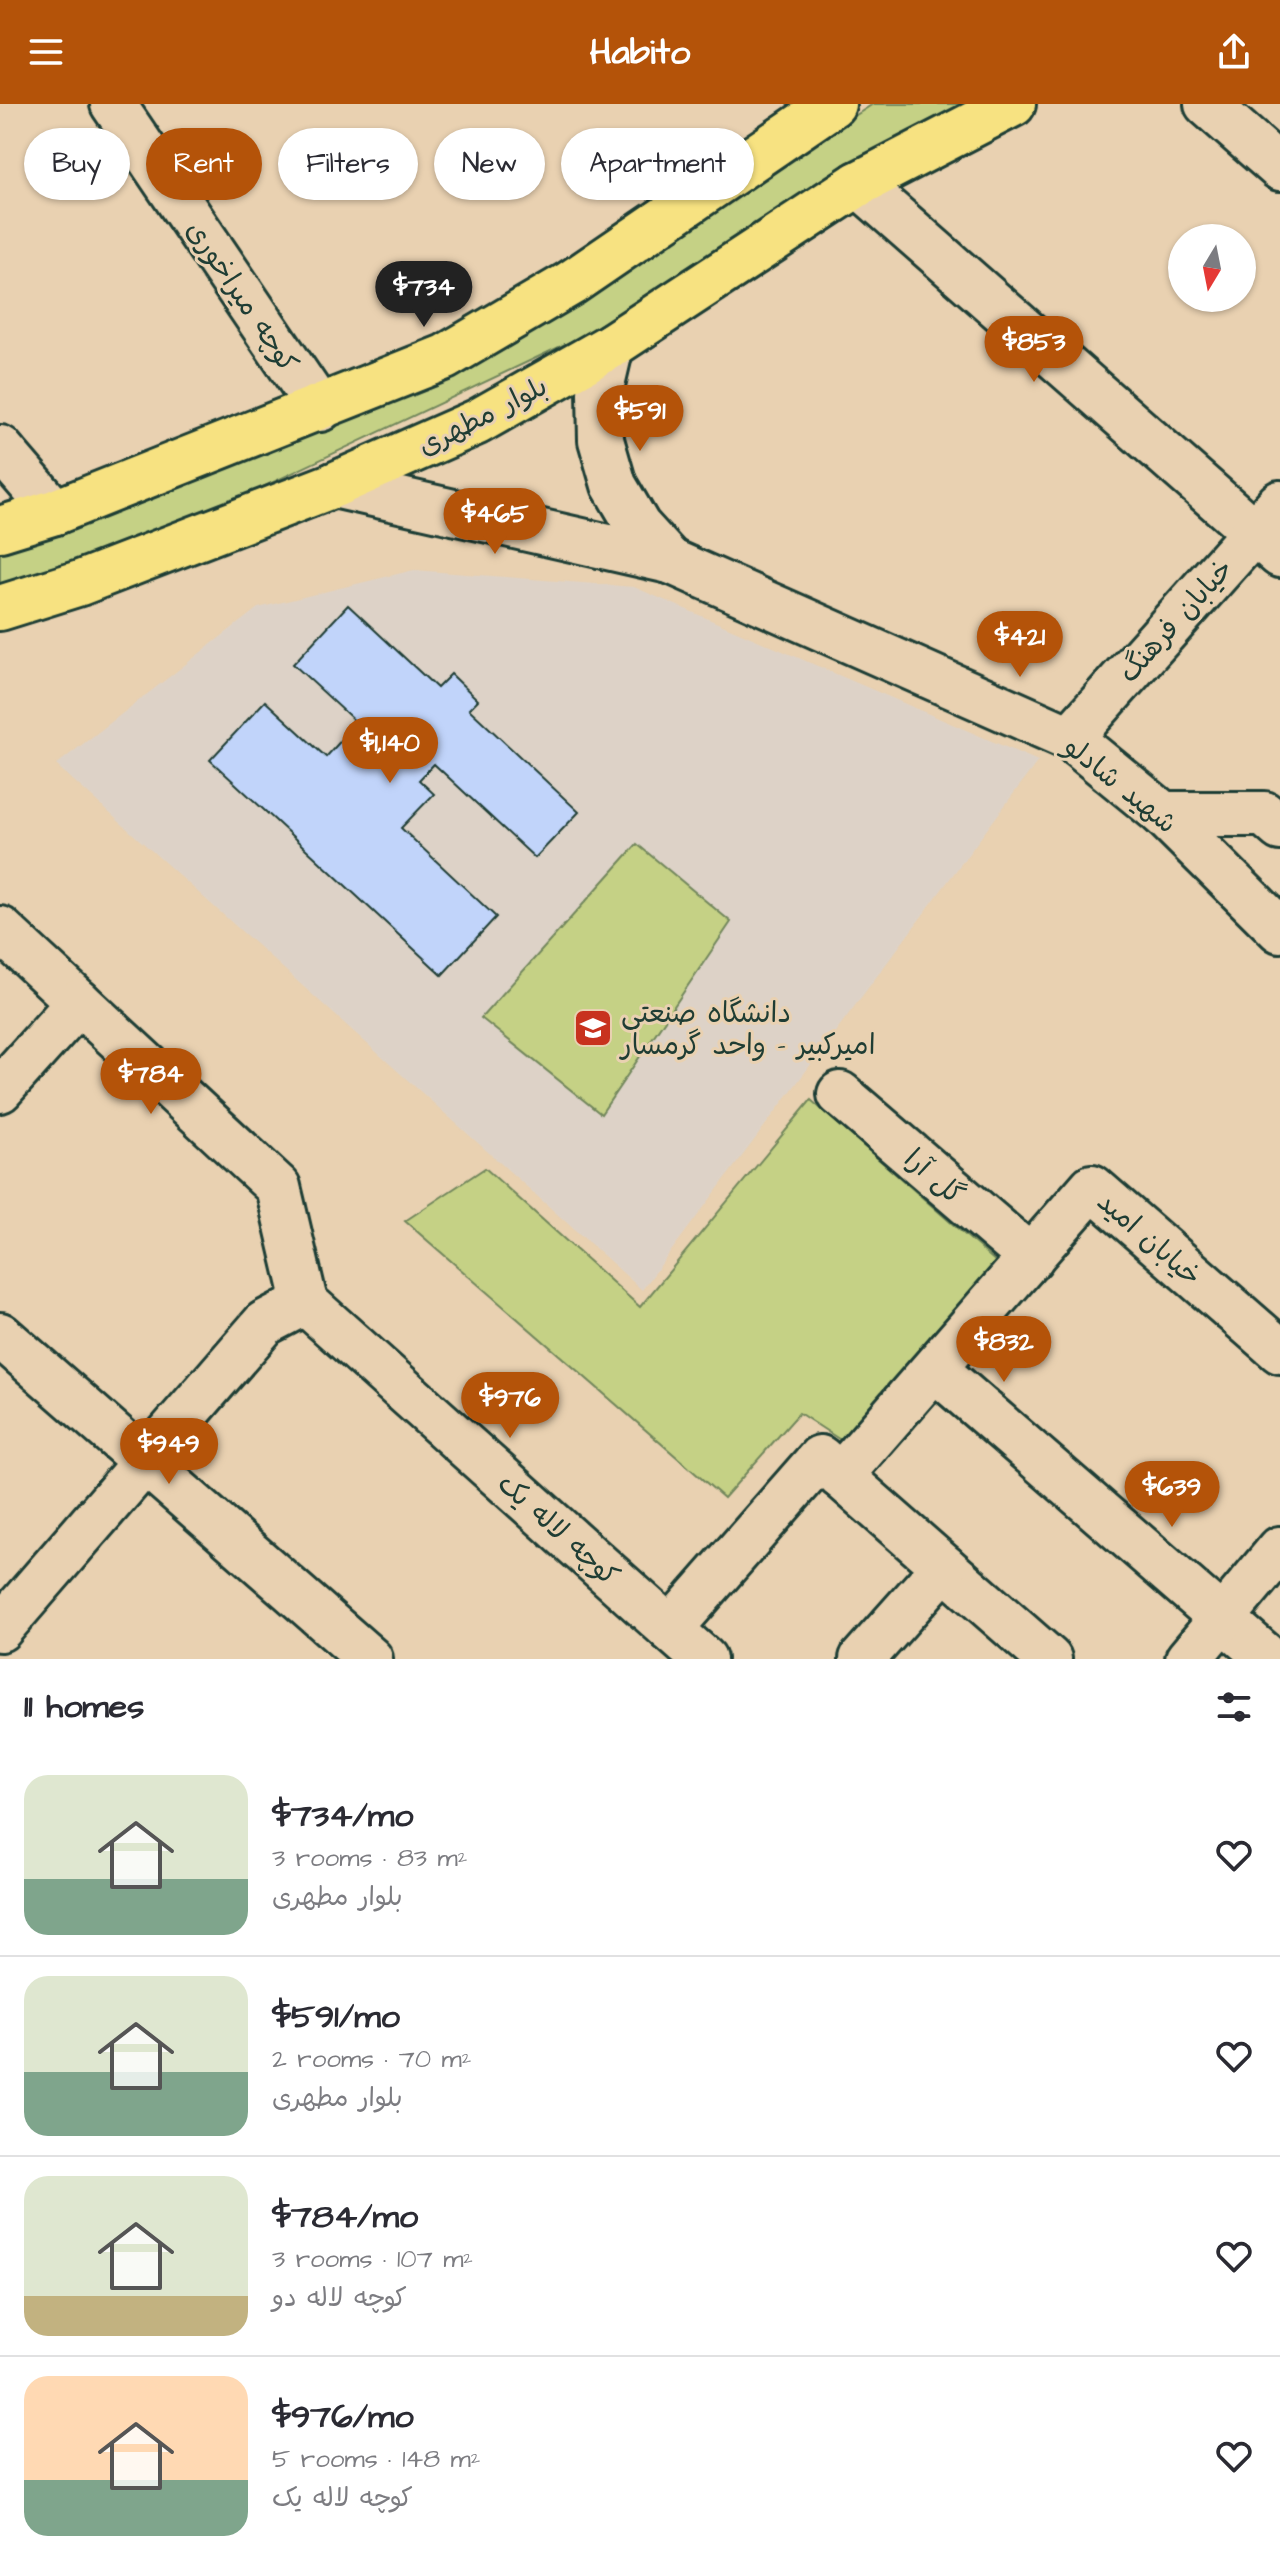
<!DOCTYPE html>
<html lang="en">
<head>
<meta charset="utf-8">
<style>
	:root { --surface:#fff; --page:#f2f2f3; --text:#2b2b33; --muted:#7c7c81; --line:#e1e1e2; --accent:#b45309 }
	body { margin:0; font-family:"Architects Daughter","Playpen Sans Arabic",sans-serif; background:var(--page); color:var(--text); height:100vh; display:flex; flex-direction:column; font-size:30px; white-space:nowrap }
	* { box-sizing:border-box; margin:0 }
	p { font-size:26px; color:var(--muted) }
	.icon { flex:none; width:44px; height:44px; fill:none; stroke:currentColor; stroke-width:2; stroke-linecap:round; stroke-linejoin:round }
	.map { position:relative; height:1555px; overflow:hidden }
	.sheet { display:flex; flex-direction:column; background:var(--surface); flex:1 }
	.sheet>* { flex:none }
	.guide { position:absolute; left:24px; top:24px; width:800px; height:72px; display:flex; gap:16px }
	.needle { width:52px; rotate:190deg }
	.controls { position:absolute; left:1168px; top:120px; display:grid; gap:16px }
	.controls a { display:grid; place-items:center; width:88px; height:88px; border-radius:50%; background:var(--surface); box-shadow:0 2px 6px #0004; font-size:40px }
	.price { position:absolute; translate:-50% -68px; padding:0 18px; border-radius:28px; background:var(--accent); color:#fff; font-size:26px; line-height:52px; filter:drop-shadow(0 2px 4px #0008) }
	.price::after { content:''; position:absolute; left:50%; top:48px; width:24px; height:18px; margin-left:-12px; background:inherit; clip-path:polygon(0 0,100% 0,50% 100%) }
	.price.on { background:#222; color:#fff }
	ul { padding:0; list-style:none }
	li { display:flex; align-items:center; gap:24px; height:200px; padding:0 24px }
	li+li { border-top:2px solid var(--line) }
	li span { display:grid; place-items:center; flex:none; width:224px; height:160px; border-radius:24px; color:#555 }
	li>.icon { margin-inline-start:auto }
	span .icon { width:96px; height:96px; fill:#fffc; stroke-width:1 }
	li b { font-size:34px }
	h2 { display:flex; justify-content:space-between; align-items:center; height:96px; padding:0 24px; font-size:34px }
	.chip { padding:0 28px; border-radius:36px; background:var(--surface); box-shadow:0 2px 6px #0004; font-size:28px; line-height:72px }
	.chip.on { background:var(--accent); color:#fff }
	header { display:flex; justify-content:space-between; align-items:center; height:104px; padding:0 24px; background:var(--accent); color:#fff; font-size:36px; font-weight:800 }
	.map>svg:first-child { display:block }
</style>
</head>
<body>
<header><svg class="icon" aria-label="menu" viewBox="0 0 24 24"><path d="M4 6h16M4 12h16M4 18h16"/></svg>Habito<svg class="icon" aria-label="share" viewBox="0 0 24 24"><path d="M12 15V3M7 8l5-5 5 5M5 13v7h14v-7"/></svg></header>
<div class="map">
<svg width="1280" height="1555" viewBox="0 0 1280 1555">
	<rect width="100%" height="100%" fill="#e9d1b1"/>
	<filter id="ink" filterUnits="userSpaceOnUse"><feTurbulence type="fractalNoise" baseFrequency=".0125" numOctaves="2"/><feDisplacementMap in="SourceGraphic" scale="16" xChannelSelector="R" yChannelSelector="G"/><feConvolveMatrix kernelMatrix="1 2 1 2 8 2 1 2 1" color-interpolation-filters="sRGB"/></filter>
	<g filter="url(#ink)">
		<polygon fill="#ddd2c7" points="414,466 634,483 1038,657 642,1186 56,661 258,504"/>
		<g fill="#c5d185" stroke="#72875c" stroke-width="2">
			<polygon points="873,0 992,0 576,235 201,412 0,483 0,439 631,158"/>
			<polygon points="637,740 731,818 601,1010 481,914"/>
			<polygon points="811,996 996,1158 845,1339 799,1309 724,1394 405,1117 485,1064 640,1203"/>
		</g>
		<polygon fill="#c1d4fa" stroke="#1f3d34" stroke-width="2" points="348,501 437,584 451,570 478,596 469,605 579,708 535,754 434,660 419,676 434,690 401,724 496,813 442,871 210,656 265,597 326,653 357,619 293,560"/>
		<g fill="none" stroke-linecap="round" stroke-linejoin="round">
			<defs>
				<g id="minor">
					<polyline points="113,0 320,305"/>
					<polyline points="1207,0 1280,64"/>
					<polyline points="858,80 1280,451"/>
					<polyline points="611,242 600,289 601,336 614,381 638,422 670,457"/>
					<polyline points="0,344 55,408"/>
					<polyline points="334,381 670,457 1070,634 1163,710 1280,826"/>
					<polyline points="1070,634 1280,399"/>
					<polyline points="1163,710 1264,710 1280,724"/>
					<polyline points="0,825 278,1083 305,1198"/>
					<polyline points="0,986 79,898"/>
					<polyline points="840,990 1031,1154"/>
					<polyline points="305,1198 670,1525"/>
					<polyline points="0,1231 370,1555"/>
					<polyline points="935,1265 1269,1555"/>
					<polyline points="840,1372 1092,1083 1280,1247"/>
					<polyline points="944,1463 1049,1555"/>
					<polyline points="0,1525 265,1219 305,1198"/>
					<polyline points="704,1555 670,1525 820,1354 944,1463 862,1555"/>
					<polyline points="1188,1555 1280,1445"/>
				</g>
				<g id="major">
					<polyline points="0,425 55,408 445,253 571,179 833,0"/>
					<polyline points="0,504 80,479 334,381 477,318 611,242 858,80 1013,0"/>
				</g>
			</defs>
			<use href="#minor" stroke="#1f3d34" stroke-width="50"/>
			<use href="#major" stroke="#1f3d34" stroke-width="50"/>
			<use href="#minor" stroke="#e9d1b1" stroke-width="44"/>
			<use href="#major" stroke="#f7e281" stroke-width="44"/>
		</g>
	</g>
	<defs>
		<symbol id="university-square" viewBox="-11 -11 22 22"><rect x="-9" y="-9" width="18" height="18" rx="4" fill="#c8321e" stroke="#e9d1b1"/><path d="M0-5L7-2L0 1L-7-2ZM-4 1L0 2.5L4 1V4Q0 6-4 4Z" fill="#fff"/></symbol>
	</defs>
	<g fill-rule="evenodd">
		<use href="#university-square" x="571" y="902" width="44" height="44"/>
	</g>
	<g text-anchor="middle" stroke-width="6" stroke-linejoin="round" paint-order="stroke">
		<g font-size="28" fill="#1f3d34" stroke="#e9d1b1">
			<text transform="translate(243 192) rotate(56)" y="10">کوچه میراخوری</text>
			<text transform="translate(482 311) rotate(-27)" y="10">بلوار مطهری</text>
			<text transform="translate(1175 516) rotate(-48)" y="10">خیابان فرهنگ</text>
			<text transform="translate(1121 680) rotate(39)" y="10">شهید شادلو</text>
			<text transform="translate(935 1072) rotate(41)" y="10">گل آرا</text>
			<text transform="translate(1150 1134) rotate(41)" y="10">خیابان امید</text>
			<text transform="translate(559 1425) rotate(42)" y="10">کوچه لاله یک</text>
		</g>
		<g font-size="28" fill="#1f3d34" stroke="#e9d1b1" text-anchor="start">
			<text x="621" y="918">دانشگاه صنعتی<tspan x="621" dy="32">امیرکبیر - واحد گرمسار</tspan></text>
		</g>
	</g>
</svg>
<div class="controls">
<a><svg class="needle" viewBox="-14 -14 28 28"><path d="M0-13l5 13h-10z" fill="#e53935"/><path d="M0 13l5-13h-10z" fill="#7c7c81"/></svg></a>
</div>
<b class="price on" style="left:424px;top:225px">$734</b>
<b class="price" style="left:1034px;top:280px">$853</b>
<b class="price" style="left:640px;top:349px">$591</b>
<b class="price" style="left:495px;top:452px">$465</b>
<b class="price" style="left:1020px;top:575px">$421</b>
<b class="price" style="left:390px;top:681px">$1,140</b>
<b class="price" style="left:151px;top:1012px">$784</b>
<b class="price" style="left:1004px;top:1280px">$832</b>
<b class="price" style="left:510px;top:1336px">$976</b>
<b class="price" style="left:169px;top:1382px">$949</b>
<b class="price" style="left:1172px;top:1425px">$639</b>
<div class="guide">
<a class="chip">Buy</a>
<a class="chip on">Rent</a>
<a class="chip">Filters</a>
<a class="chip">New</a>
<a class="chip">Apartment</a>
</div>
</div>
<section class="sheet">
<h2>11 homes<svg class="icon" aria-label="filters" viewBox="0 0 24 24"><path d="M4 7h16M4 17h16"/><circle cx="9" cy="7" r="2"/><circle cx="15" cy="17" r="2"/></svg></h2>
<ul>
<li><span style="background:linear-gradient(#dfe7d0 65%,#7fa58c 0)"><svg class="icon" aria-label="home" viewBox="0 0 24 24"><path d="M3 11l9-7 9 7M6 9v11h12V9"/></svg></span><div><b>$734/mo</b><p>3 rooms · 83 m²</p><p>بلوار مطهری</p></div><svg class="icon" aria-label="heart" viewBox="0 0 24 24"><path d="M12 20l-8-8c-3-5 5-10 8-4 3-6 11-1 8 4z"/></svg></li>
<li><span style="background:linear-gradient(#dfe7d0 60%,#7fa58c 0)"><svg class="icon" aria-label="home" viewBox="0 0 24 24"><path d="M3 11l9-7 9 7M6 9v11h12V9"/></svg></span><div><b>$591/mo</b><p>2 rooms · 70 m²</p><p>بلوار مطهری</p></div><svg class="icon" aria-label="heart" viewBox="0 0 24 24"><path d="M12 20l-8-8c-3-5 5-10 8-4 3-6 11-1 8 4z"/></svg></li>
<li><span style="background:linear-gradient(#dfe7d0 75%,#c2b280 0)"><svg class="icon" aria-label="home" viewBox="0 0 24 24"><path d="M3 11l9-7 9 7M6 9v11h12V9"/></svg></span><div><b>$784/mo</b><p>3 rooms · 107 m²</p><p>کوچه لاله دو</p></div><svg class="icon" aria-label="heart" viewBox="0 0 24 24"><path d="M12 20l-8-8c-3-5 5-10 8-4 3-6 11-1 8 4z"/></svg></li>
<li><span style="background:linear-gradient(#ffd9b3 65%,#7fa58c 0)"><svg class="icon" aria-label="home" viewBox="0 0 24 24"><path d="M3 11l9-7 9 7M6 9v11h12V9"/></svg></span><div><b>$976/mo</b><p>5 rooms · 148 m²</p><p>کوچه لاله یک</p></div><svg class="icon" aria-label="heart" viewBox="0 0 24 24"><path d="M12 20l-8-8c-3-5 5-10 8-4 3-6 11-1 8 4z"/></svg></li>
</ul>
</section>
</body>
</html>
